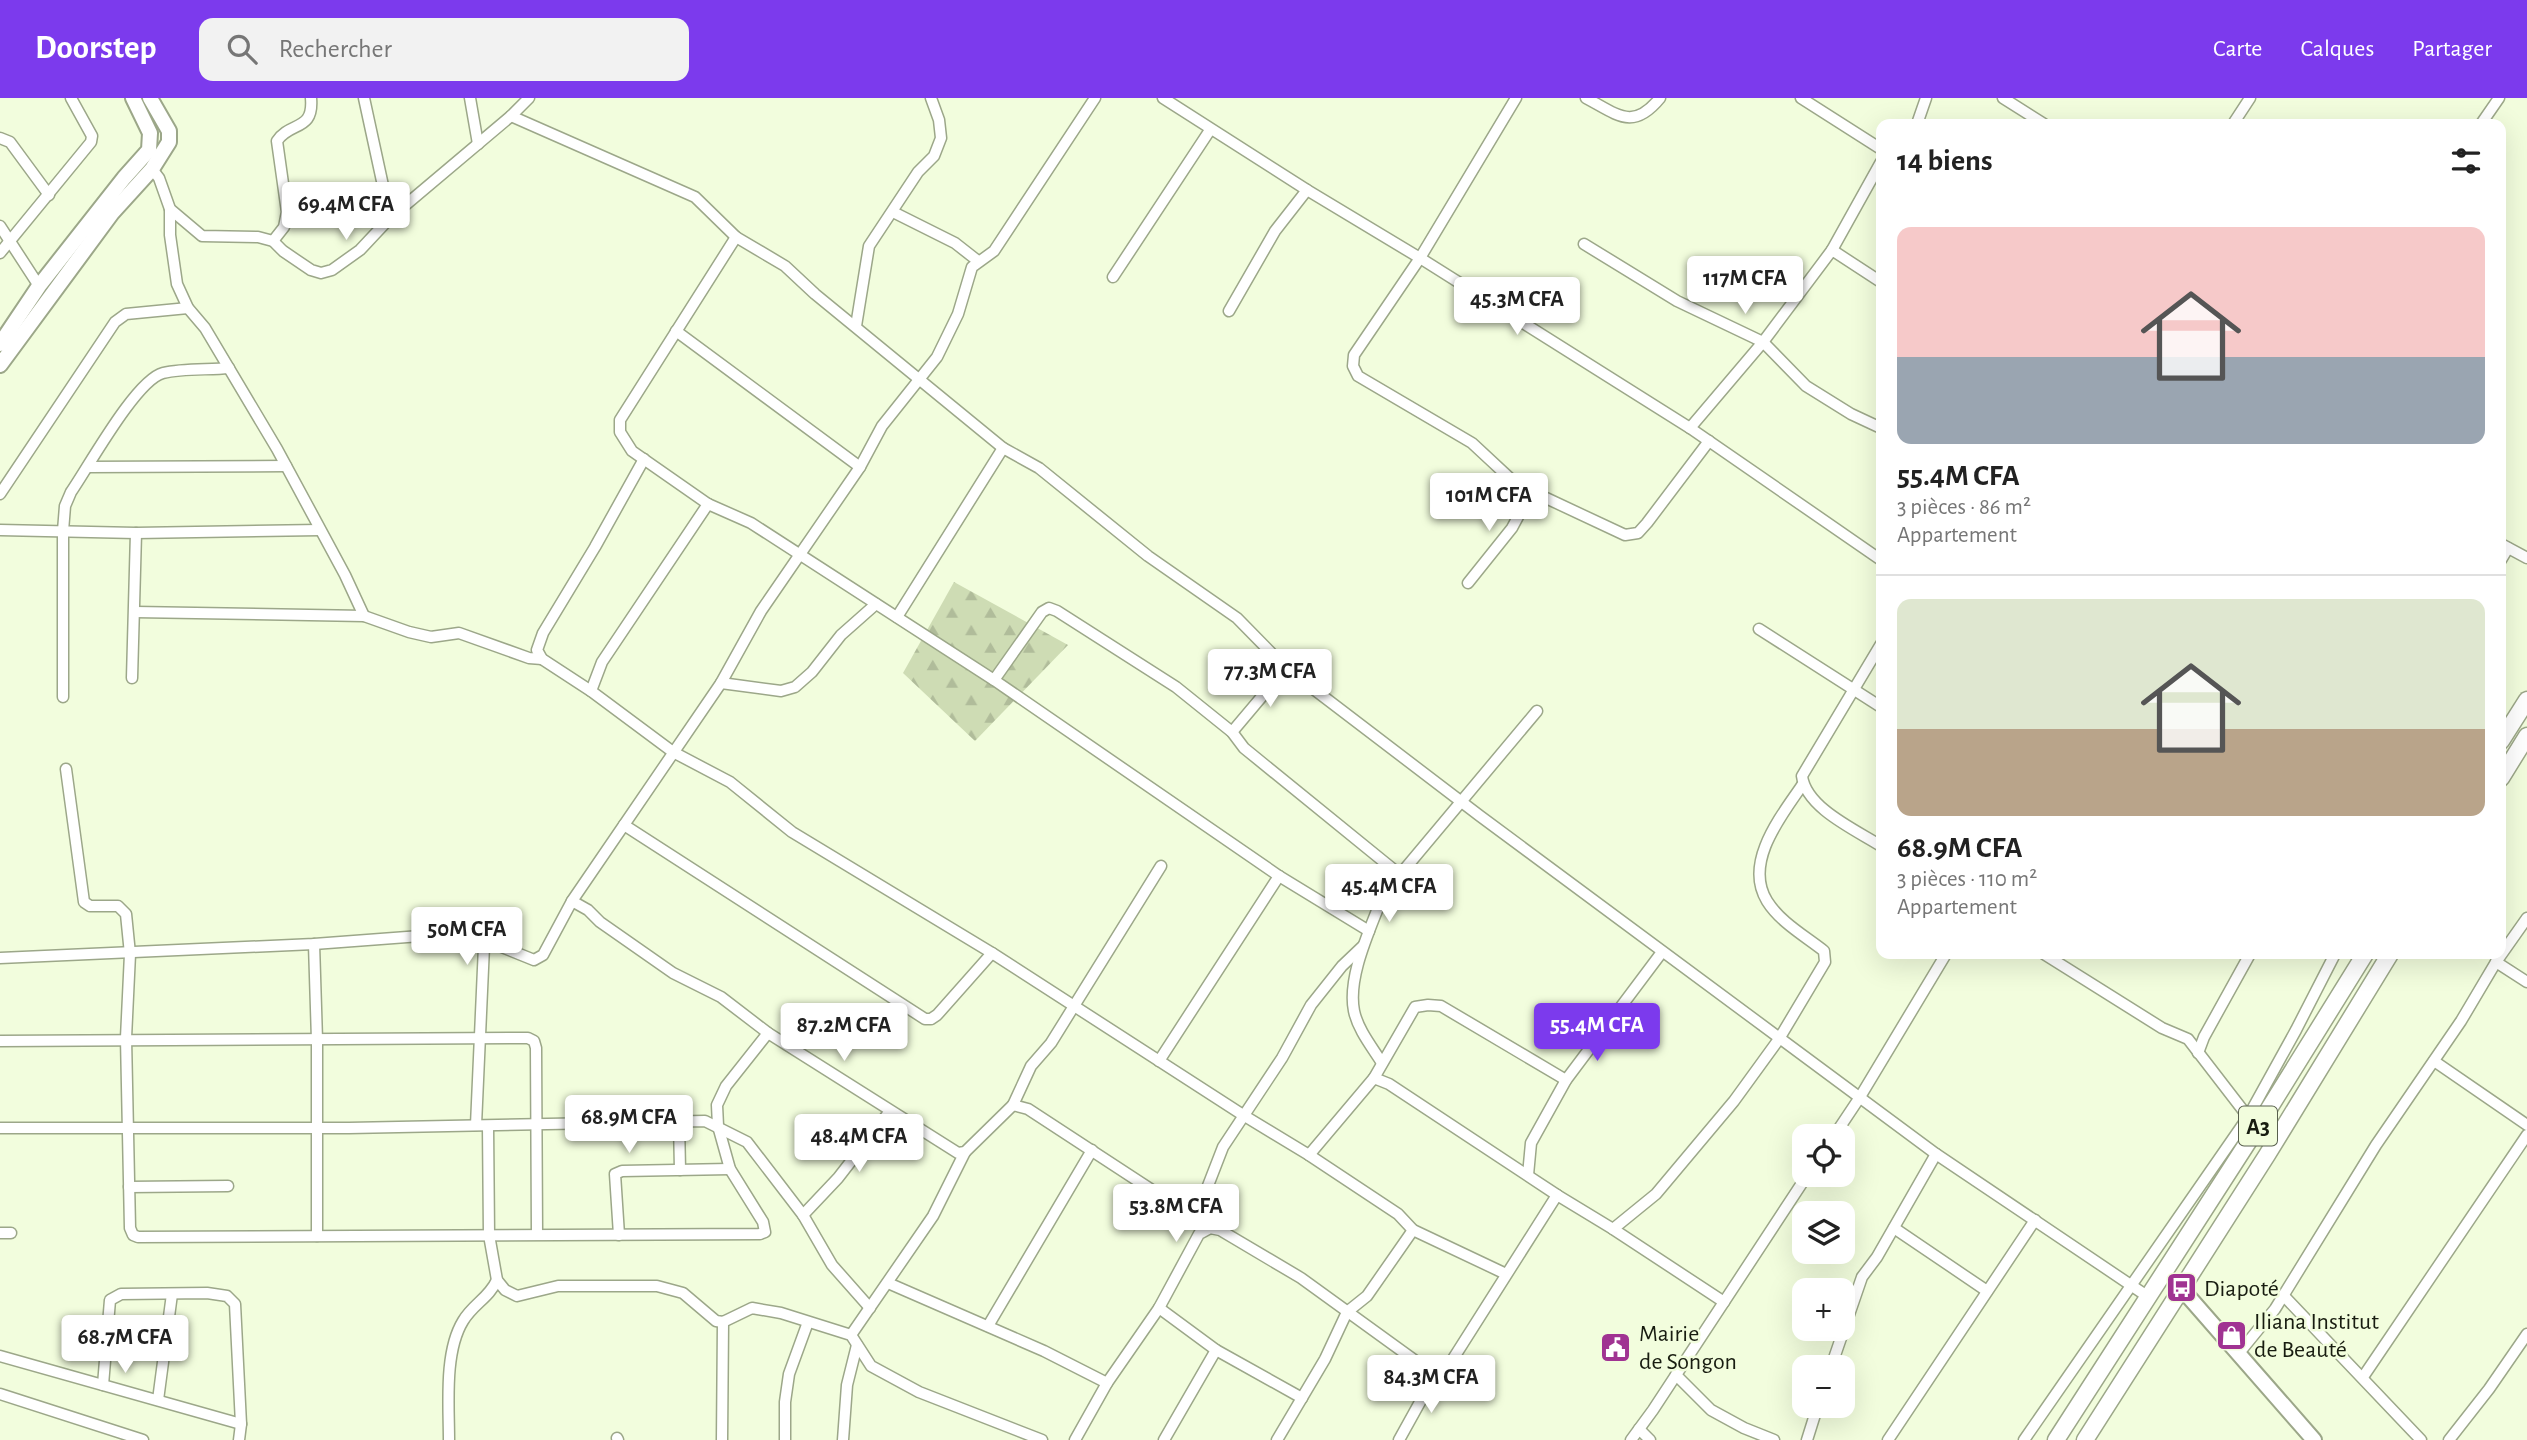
<!DOCTYPE html>
<html lang="fr">
<head>
<meta charset="utf-8">
<style>
	:root { --surface:#fff; --page:#f2f2f2; --text:#222; --muted:#767676; --line:#e0e0e0; --accent:#7c3aed }
	body { margin:0; font-family:"Alegreya Sans",sans-serif; background:var(--page); color:var(--text); height:100vh; display:flex; flex-direction:column; font-size:26px; white-space:nowrap }
	* { box-sizing:border-box; margin:0 }
	p { font-size:23px; color:var(--muted) }
	.icon { flex:none; width:38px; height:38px; fill:none; stroke:currentColor; stroke-width:2; stroke-linecap:round; stroke-linejoin:round }
	.map { position:relative; flex:1; overflow:hidden }
	.panel { position:absolute; left:1876px; top:21px; width:630px; height:840px; display:flex; flex-direction:column; background:var(--surface); border-radius:14px; box-shadow:0 7px 28px #0002 }
	.panel>* { flex:none }
	.controls { position:absolute; left:1792px; top:1026px; display:grid; gap:14px }
	.controls a { display:grid; place-items:center; width:63px; height:63px; border-radius:14px; background:var(--surface); box-shadow:0 7px 28px #0002; font-size:35px }
	.price { position:absolute; translate:-50% -60px; padding:0 16px; border-radius:7px; background:#fff; color:#222; font-size:23px; line-height:46px; filter:drop-shadow(0 2px 4px #0008) }
	.price::after { content:''; position:absolute; left:50%; top:42px; width:21px; height:16px; margin-left:-10px; background:inherit; clip-path:polygon(0 0,100% 0,50% 100%) }
	.price.selected { background:var(--accent); color:#fff }
	ul { padding:0; list-style:none }
	li { display:grid; align-content:center; gap:14px; height:371px; padding:0 21px }
	li+li { border-top:2px solid var(--line) }
	li span { display:grid; place-items:center; height:217px; border-radius:14px; color:#555 }
	li>.icon { margin-inline-start:auto }
	span .icon { width:126px; height:126px; fill:#fffc; stroke-width:1 }
	li b { font-size:30px }
	h2 { display:flex; justify-content:space-between; align-items:center; height:84px; padding:0 21px; font-size:30px }
	header { display:flex; align-items:center; gap:42px; box-sizing:border-box; height:98px; padding:0 35px; background:var(--accent); color:#fff }
	header strong { font-size:33px }
	nav { display:flex; gap:38px; margin-inline-start:auto; font-size:24px }
	.search { width:490px; height:63px; background:var(--page); display:flex; align-items:center; gap:18px; box-sizing:border-box; padding:0 24px; border-radius:14px; color:var(--muted); font-size:26px }
	.map>svg:first-child { display:block }
</style>
</head>
<body>
<header>
<strong>Doorstep</strong>
<div class="search"><svg class="icon" aria-label="search" viewBox="0 0 24 24"><circle cx="10" cy="10" r="6"/><path d="M15 15l6 6"/></svg>Rechercher</div>
<nav><a>Carte</a><a>Calques</a><a>Partager</a></nav>
</header>
<div class="map">
<svg width="2527" height="1342" viewBox="0 0 2527 1342">
	<defs>
		<pattern id="forest-firs" width="22" height="20" patternUnits="userSpaceOnUse" patternTransform="scale(1.75)"><rect width="22" height="20" fill="#cedcb4"/><path d="M5 1l3.5 6h-7zM16 11l3.5 6h-7z" fill="#b0bc9a"/></pattern>
	</defs>
	<rect width="100%" height="100%" fill="#f2fddd"/>
	<polygon fill="url(#forest-firs)" points="954,484 1068,547 975,643 903,575"/>
	<g fill="none" stroke-linecap="round" stroke-linejoin="round">
		<defs>
			<g id="street">
				<polyline points="364,0 390,120"/>
				<polyline points="470,0 478,46"/>
				<polyline points="1163,0 1307,92 1420,160 1690,330 1881,462"/>
				<polyline points="1516,0 1420,160 1354,257 1353,268 1358,278 1472,345 1529,398 1546,400 1625,437 1638,435 1647,425 1709,343"/>
				<path d="M1586 0C1618 17 1633 33 1660 0"/>
				<polyline points="1801,0 1881,51"/>
				<polyline points="2003,0 2044,26"/>
				<polyline points="511,18 695,99 736,139 785,168 815,196 1003,350 1039,370 1148,458 1237,520 1286,570 1480,718 1936,1056 2147,1198"/>
				<polyline points="1917,26 1926,0"/>
				<polyline points="2233,26 2250,0"/>
				<polyline points="2481,26 2499,0"/>
				<polyline points="0,40 10,44 49,97"/>
				<polyline points="152,71 159,80 170,111 202,138 258,139 273,143 283,153 311,172 321,175 332,172 360,152 390,120 511,18 529,0"/>
				<polyline points="170,111 170,137 177,186 188,210 205,230 277,351 345,477 364,518"/>
				<polyline points="893,114 955,145 978,163"/>
				<polyline points="0,128 39,188"/>
				<polyline points="736,139 620,322 620,334 632,353 708,406 751,425 994,582 1279,778 1369,833"/>
				<path d="M273 143 284 129 287 114 277 43C290 23 314 34 311 0"/>
				<polyline points="1584,146 1677,203 1763,244 1806,288 1851,316 1881,330"/>
				<polyline points="1832,152 1881,64"/>
				<polyline points="0,155 91,44 92,38 71,0"/>
				<polyline points="1113,179 1210,32"/>
				<polyline points="1229,213 1275,133 1307,92"/>
				<polyline points="856,228 869,148 918,74 934,58 941,40 939,22 931,0"/>
				<polyline points="676,233 860,369"/>
				<polyline points="1690,330 1763,244 1832,152 1881,184"/>
				<polyline points="644,361 595,449 543,535 537,552 542,561 591,593 673,654 730,684 792,734 992,855 1243,1017 1309,1057 1374,980 1389,986 1557,1097"/>
				<polyline points="88,369 286,368"/>
				<polyline points="0,396 115,224 126,216 188,210"/>
				<polyline points="0,432 136,435 320,432"/>
				<polyline points="2501,446 2527,460"/>
				<polyline points="2501,462 2508,450"/>
				<polyline points="1468,485 1512,430 1529,398"/>
				<polyline points="135,514 364,518 409,534 431,539 459,535 529,560 542,561"/>
				<polyline points="897,519 1003,350"/>
				<polyline points="1759,531 1881,609"/>
				<path d="M1881 546 1802 678C1806 710 1856 732 1881 748"/>
				<polyline points="132,580 136,435"/>
				<polyline points="994,582 1042,514 1049,510 1057,513 1176,589 1232,634 1244,650 1399,776"/>
				<polyline points="721,585 781,593 795,589 812,574 841,537 876,506"/>
				<polyline points="591,593 602,564 708,406"/>
				<path d="M63 599V433L65 408 71 394C89 368 136 282 163 275 183 270 208 272 229 270"/>
				<polyline points="1232,634 1286,570"/>
				<polyline points="66,671 84,804 90,808 118,808 126,816 130,856 126,940 130,1130 133,1137 138,1139 760,1136 765,1134 763,1124 730,1071 718,1028 717,1007 726,988 768,935"/>
				<polyline points="624,727 925,921 931,921 937,917 992,855"/>
				<polyline points="572,803 721,585 761,513 860,369 882,328 937,259 958,216 972,169 994,153 1095,0"/>
				<polyline points="2527,820 2496,864 2527,884"/>
				<polyline points="477,839 534,862 543,857 572,803 588,812 600,824 673,875 721,899 768,935 958,1055 965,1054 1013,1007 1028,1011 1210,1130"/>
				<polyline points="314,846 317,942 317,1138"/>
				<polyline points="2044,856 2162,930 2188,941 2252,1024"/>
				<polyline points="0,860 314,846 447,836 477,839 484,848 476,1027"/>
				<polyline points="0,943 528,940 534,943 536,950 537,1136"/>
				<polyline points="2198,955 2204,939 2250,856"/>
				<polyline points="1159,963 1279,778"/>
				<polyline points="2434,963 2527,1027"/>
				<path d="M1382 965C1372 949 1358 932 1354 913 1347 878 1371 830 1383 797L1537 613"/>
				<polyline points="1374,980 1415,909 1428,907 1441,908 1566,982"/>
				<polyline points="1013,1007 1031,968 1051,945 1161,768"/>
				<polyline points="679,1024 680,1072"/>
				<polyline points="488,1028 489,1137 497,1182 505,1192 517,1198 558,1188 657,1188 683,1195 716,1223 723,1224 752,1210 781,1215 851,1237 871,1268 919,1294 1042,1342"/>
				<polyline points="0,1030 349,1030 705,1023 747,1044 803,1117 832,1167 870,1210"/>
				<polyline points="1834,1038 1860,999 1946,856"/>
				<polyline points="1309,1057 1398,1116 1413,1132 1506,1176"/>
				<polyline points="1528,1077 1531,1045 1566,982 1662,854"/>
				<polyline points="129,1089 228,1088"/>
				<polyline points="803,1117 838,1080 890,1013"/>
				<polyline points="1193,1118 1204,1098 1223,1049 1282,960 1311,907 1342,868 1363,848"/>
				<polyline points="1894,1130 1987,1193"/>
				<path d="M1613 1131 1656 1096 1734 1003 1779 941 1825 864 1824 853C1805 838 1780 824 1767 803 1743 764 1782 717 1803 686"/>
				<polyline points="0,1135 11,1135"/>
				<polyline points="619,1137 615,1076 622,1073 730,1071"/>
				<polyline points="888,1185 1044,1253 1107,1285"/>
				<polyline points="2283,1197 2421,1342"/>
				<polyline points="1159,1210 1216,1252 1302,1300"/>
				<polyline points="988,1228 1092,1052"/>
				<polyline points="851,1237 933,1118 965,1054"/>
				<polyline points="2239,1255 2275,1211 2376,1047 2461,923 2496,864"/>
				<polyline points="0,1258 241,1326"/>
				<polyline points="1831,1269 1862,1179 1877,1159 1936,1056"/>
				<polyline points="1676,1277 1711,1312 1744,1330 1774,1342"/>
				<polyline points="2363,1279 2527,1037"/>
				<polyline points="103,1287 110,1202 121,1196 207,1195 227,1198 235,1206 241,1326 239,1342"/>
				<polyline points="0,1296 143,1342"/>
				<polyline points="158,1302 172,1196"/>
				<polyline points="1639,1331 1650,1342"/>
				<polyline points="617,1340 618,1342"/>
				<path d="M449 1342C449 1307 444 1254 463 1223 473 1206 489 1200 497 1182"/>
				<polyline points="722,1342 723,1224"/>
				<polyline points="785,1342 785,1304 789,1276 808,1224"/>
				<polyline points="843,1342 847,1287 857,1247"/>
				<polyline points="1075,1342 1107,1285 1159,1210 1199,1136 1210,1130 1220,1132 1301,1180 1435,1277 1446,1272 1557,1097 1613,1131 1724,1204"/>
				<polyline points="1164,1342 1216,1252"/>
				<polyline points="1277,1342 1325,1261 1347,1214 1367,1198 1413,1132"/>
				<polyline points="1399,1342 1435,1277"/>
				<polyline points="1631,1342 1653,1312 1808,1076"/>
				<polyline points="1807,1342 1818,1307"/>
				<polyline points="1888,1342 2035,1122"/>
				<polyline points="2024,1342 2248,1019 2296,932 2335,856"/>
				<polyline points="2449,1342 2489,1291 2527,1236"/>
			</g>
			<g id="secondary">
				<polyline points="0,246 39,188 124,80 149,52 150,35 133,0"/>
				<polyline points="0,267 112,115 152,71 169,44 169,33 150,0"/>
				<polyline points="2181,1190 2314,1342"/>
			</g>
			<g id="primary">
				<polyline points="2501,643 2527,602"/>
				<polyline points="2501,680 2527,638"/>
				<polyline points="2056,1342 2257,1030 2365,856"/>
				<polyline points="2085,1342 2267,1057 2390,856"/>
			</g>
		</defs>
		<use href="#street" stroke="#9ca789" stroke-width="13"/>
		<use href="#secondary" stroke="#9ca789" stroke-width="18"/>
		<use href="#primary" stroke="#9ca789" stroke-width="19"/>
		<use href="#street" stroke="#fff" stroke-width="10"/>
		<use href="#secondary" stroke="#fff" stroke-width="14"/>
		<use href="#primary" stroke="#fff" stroke-width="16"/>
	</g>
	<defs>
		<symbol id="bus-square" viewBox="-11 -11 22 22"><rect x="-9" y="-9" width="18" height="18" rx="4" fill="#a03392" stroke="#f2fddd"/><path d="M-5-6H5V4H4V6H2V4H-2V6H-4V4H-5ZM-3.5-4V0h7V-4ZM-3.5 1.2v1.5H-2V1.2ZM2 1.2v1.5H3.5V1.2Z" fill="#fff"/></symbol>
		<symbol id="shop-square" viewBox="-11 -11 22 22"><rect x="-9" y="-9" width="18" height="18" rx="4" fill="#a03392" stroke="#f2fddd"/><path d="M-5-2.5h2.3a2.7 3.5 0 0 1 5.4 0H5L5.5 6h-11ZM-1.5-2.5h3a1.5 2.3 0 0 0-3 0Z" fill="#fff"/></symbol>
		<symbol id="civic-square" viewBox="-11 -11 22 22"><rect x="-9" y="-9" width="18" height="18" rx="4" fill="#a03392" stroke="#f2fddd"/><path d="M-.6-6.5H3V-4.5H.6V-3L4-1V1h2V6H-6V1h2V-1L-.6-3ZM-1.2 2.5V6h2.4V2.5Z" fill="#fff"/></symbol>
	</defs>
	<g fill-rule="evenodd">
		<use href="#bus-square" x="2164" y="1172" width="35" height="35"/>
		<use href="#shop-square" x="2214" y="1220" width="35" height="35"/>
		<use href="#civic-square" x="1598" y="1232" width="35" height="35"/>
	</g>
	<g text-anchor="middle" stroke-width="5" stroke-linejoin="round" paint-order="stroke">
		<rect fill="#f2fddd" stroke="#59604e" stroke-width="2" x="2239" y="1008.5" width="38" height="39" rx="5"/>
		<g font-size="23" font-weight="bold" fill="#181c10">
			<text x="2258" y="1036">A3</text>
		</g>
		<g font-size="24" fill="#181c10" stroke="#f2fddd" text-anchor="start">
			<text x="2204" y="1198">Diapoté</text>
			<text x="2254" y="1231">Iliana Institut<tspan x="2254" dy="28">de Beauté</tspan></text>
			<text x="1639" y="1243">Mairie<tspan x="1639" dy="28">de Songon</tspan></text>
		</g>
	</g>
</svg>
<div class="controls">
<a><svg class="icon" aria-label="locate" viewBox="0 0 24 24"><circle cx="12" cy="12" r="6"/><path d="M12 2v4M12 18v4M2 12h4M18 12h4"/></svg></a>
<a><svg class="icon" aria-label="layers" viewBox="0 0 24 24"><path d="M12 4l9 5-9 5-9-5zM3 14l9 5 9-5"/></svg></a>
<a>+</a>
<a>−</a>
</div>
<b class="price" style="left:346px;top:144px">69.4M CFA</b>
<b class="price" style="left:1745px;top:218px">117M CFA</b>
<b class="price" style="left:1517px;top:239px">45.3M CFA</b>
<b class="price" style="left:1489px;top:435px">101M CFA</b>
<b class="price" style="left:1270px;top:611px">77.3M CFA</b>
<b class="price" style="left:1389px;top:826px">45.4M CFA</b>
<b class="price" style="left:467px;top:869px">50M CFA</b>
<b class="price" style="left:844px;top:965px">87.2M CFA</b>
<b class="price selected" style="left:1597px;top:965px">55.4M CFA</b>
<b class="price" style="left:629px;top:1057px">68.9M CFA</b>
<b class="price" style="left:859px;top:1076px">48.4M CFA</b>
<b class="price" style="left:1176px;top:1146px">53.8M CFA</b>
<b class="price" style="left:125px;top:1277px">68.7M CFA</b>
<b class="price" style="left:1431px;top:1317px">84.3M CFA</b>
<section class="panel">
<h2>14 biens<svg class="icon" aria-label="filters" viewBox="0 0 24 24"><path d="M4 7h16M4 17h16"/><circle cx="9" cy="7" r="2"/><circle cx="15" cy="17" r="2"/></svg></h2>
<ul>
<li><span style="background:linear-gradient(#f6c9c9 60%,#9aa5b1 0)"><svg class="icon" aria-label="home" viewBox="0 0 24 24"><path d="M3 11l9-7 9 7M6 9v11h12V9"/></svg></span><div><b>55.4M CFA</b><p>3 pièces · 86 m²</p><p>Appartement</p></div></li>
<li><span style="background:linear-gradient(#dfe7d0 60%,#b9a48a 0)"><svg class="icon" aria-label="home" viewBox="0 0 24 24"><path d="M3 11l9-7 9 7M6 9v11h12V9"/></svg></span><div><b>68.9M CFA</b><p>3 pièces · 110 m²</p><p>Appartement</p></div></li>
</ul>
</section>
</div>
</body>
</html>
